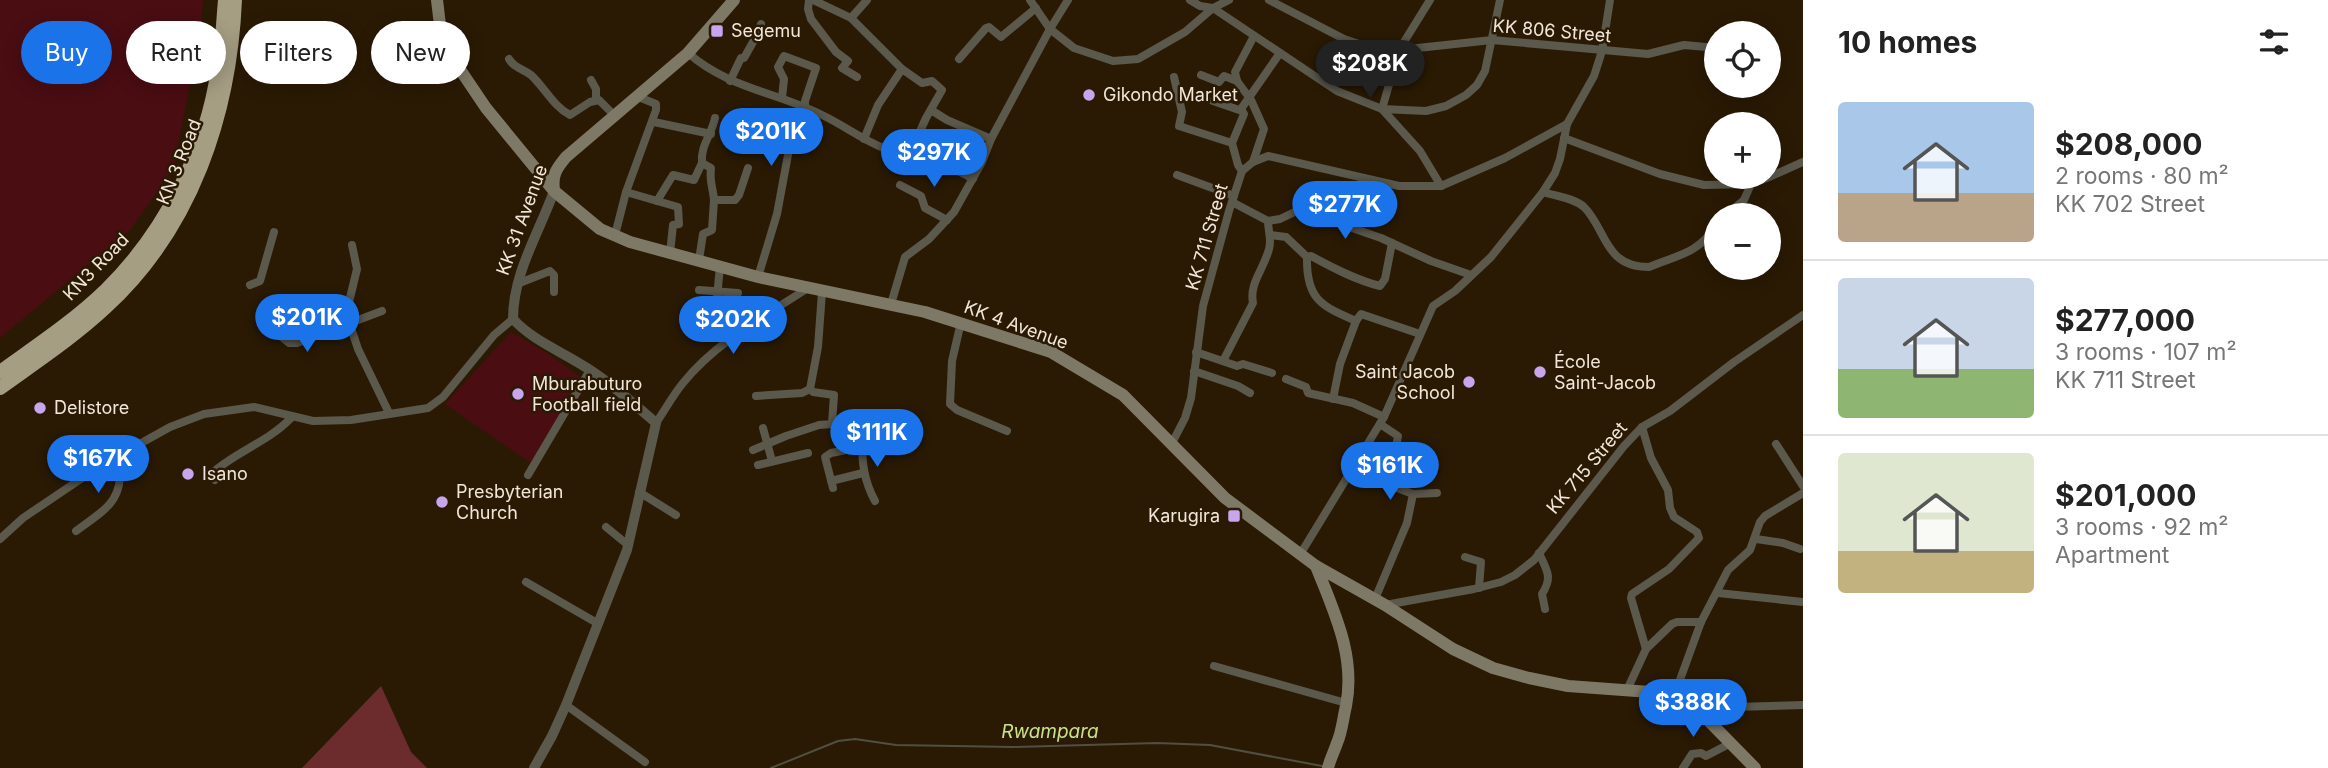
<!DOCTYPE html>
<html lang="en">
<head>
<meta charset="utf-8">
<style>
	:root { --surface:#fff; --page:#f2f2f2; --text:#222; --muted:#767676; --line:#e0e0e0; --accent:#1a73e8 }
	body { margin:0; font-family:Inter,sans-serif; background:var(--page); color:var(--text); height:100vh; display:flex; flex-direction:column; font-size:26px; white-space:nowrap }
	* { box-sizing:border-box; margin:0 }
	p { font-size:23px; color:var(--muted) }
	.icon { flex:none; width:38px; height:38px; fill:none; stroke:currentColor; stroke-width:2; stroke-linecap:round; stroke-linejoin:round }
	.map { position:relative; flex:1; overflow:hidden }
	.side { display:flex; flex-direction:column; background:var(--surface); width:525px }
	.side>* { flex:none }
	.banner { position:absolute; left:21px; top:21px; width:665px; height:63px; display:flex; gap:14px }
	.buttons { position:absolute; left:1704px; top:21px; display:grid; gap:14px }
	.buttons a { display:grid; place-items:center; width:77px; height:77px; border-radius:50%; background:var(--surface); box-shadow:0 4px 18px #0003; font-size:35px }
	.price { position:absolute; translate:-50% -60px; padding:0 16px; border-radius:24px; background:var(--accent); color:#fff; font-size:23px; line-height:46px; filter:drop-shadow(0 2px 4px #0008) }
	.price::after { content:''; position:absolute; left:50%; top:42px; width:21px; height:16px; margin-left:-10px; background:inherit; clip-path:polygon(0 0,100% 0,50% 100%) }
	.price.on { background:#222; color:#fff }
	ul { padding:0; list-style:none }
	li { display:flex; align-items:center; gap:21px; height:175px; padding:0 35px }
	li+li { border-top:2px solid var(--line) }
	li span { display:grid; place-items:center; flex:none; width:196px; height:140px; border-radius:7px; color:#555 }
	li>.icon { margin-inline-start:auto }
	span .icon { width:84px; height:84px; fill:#fffc; stroke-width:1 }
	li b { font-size:30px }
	h2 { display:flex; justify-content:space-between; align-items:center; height:84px; padding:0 35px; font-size:30px }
	.pill { padding:0 24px; border-radius:32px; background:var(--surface); box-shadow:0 4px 18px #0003; font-size:24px; line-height:63px }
	.pill.on { background:var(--accent); color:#fff }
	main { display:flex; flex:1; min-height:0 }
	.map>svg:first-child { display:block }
</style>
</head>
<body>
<main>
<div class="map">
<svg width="1803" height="768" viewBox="0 0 1803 768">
	<rect width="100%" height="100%" fill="#2a1a04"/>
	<g fill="#4a0d12">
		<polygon points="0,0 203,0 201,30 173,170 130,230 0,338"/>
		<polygon points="511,332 547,353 589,383 535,466 445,404"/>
	</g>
	<polygon fill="#6c2c2d" points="381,686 411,752 427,768 302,768"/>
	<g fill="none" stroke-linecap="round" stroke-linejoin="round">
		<polyline stroke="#4f5041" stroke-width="2" points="771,768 838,741 855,739 896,745 1012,747 1157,743 1210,745 1322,766"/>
		<g stroke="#5b584c" stroke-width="8">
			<polyline points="809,0 808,9 811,19 836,52 848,61 842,68 857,77"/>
			<polyline points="813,0 851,18 902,69 922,83 932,81 942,90 926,118 909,156"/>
			<polyline points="1030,0 1050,29 1074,48 1113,61 1138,59 1185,32 1213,8 1229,0"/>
			<polyline points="1190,0 1200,6 1213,8 1337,91 1382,109 1426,111 1446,106 1466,95 1477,85 1485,71 1500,0"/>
			<polyline points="1269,0 1344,39 1368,47 1399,50 1492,40 1648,54 1684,45 1717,48"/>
			<polyline points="1430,0 1399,50 1382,109 1420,151 1441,186"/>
			<polyline points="851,18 867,0"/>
			<path d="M688 53C729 89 778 92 824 116 845 126 864 141 886 149 916 160 945 162 973 179"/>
			<path d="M509 59C514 68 523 69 531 75 545 88 553 106 570 115L590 102 599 100 614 115"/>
			<polyline points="959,59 986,28 989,27 1001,37 1036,8"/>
			<polyline points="1201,75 1219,82 1224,76 1237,81"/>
			<polyline points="1174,77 1182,112 1179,126 1232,143 1238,165 1242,171"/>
			<polyline points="591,80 596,89 596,100"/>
			<polyline points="730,81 741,58 744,58 757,35 761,24"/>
			<polyline points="1213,101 1242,111"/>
			<polyline points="931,110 947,120 991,139"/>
			<polyline points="654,122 711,134"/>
			<polyline points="1564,138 1660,174 1704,185 1751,184"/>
			<polyline points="864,139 878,105 902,69"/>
			<polyline points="1232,143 1244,114 1241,109 1280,53"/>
			<polyline points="1253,162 1264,129 1251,100 1237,81 1235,72 1254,36"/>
			<polyline points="1177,175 1234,196"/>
			<polyline points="1769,177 1803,162"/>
			<polyline points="900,185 921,196 925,208 947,220"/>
			<polyline points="626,192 678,207 679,224 673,225 670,253"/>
			<polyline points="1543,192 1555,173 1560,159 1567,124 1594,76 1602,51 1610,0"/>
			<path d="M714 200C713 187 709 181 711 168L702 163C700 146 712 134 715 118"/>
			<polyline points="657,201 673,175 694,180 702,163"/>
			<polyline points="1232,202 1268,221 1280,219 1303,208 1311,209 1332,221 1381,238 1431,261 1471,275"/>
			<polyline points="1726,215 1744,200 1751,184 1769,177"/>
			<polyline points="615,235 626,192 656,110 656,104 636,96"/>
			<path d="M1270 235 1286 237 1307 257 1311 256C1333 268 1356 280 1380 286L1385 279 1392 243"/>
			<polyline points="352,245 357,269 349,302 349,322 358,349 389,413"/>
			<path d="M1307 257C1306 299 1321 306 1356 321L1340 364 1333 399"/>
			<polyline points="699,260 703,234 712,230 714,200 735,200 739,195 748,168"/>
			<polyline points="758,277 777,214 790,144 805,108 805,101 816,68 784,56 778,67 784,79 782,98"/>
			<polyline points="517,284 550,271 554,275 554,292"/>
			<polyline points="250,285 260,281 274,232"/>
			<polyline points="699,290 738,293"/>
			<polyline points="891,304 905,257 929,239 954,212 982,162 991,139 1050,29 1068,0"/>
			<polyline points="716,308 720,266"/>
			<polyline points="1356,321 1361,314 1420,334"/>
			<polyline points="961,322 952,361 950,404 957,410 1007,431"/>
			<polyline points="273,330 289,343 297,343 382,311"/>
			<polyline points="1196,352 1237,366 1243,364 1272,373"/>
			<path d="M1223 361 1253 303C1249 283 1264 269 1269 249 1272 239 1268 231 1268 221"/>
			<polyline points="1194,371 1238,386 1250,393"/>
			<polyline points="1286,379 1306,387 1308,393 1353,403 1384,417"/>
			<polyline points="756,396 802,393 810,389"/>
			<path d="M656 423C665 410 673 395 683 383 716 342 765 316 808 288"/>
			<polyline points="832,424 841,423 846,450 831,453 825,457 833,488"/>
			<polyline points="1380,424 1398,436 1393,464"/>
			<polyline points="763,428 772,461"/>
			<path d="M862 441C862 463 864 481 875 501"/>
			<polyline points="1172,443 1185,418 1191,398 1203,306 1229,211 1242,171 1253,162 1268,156 1399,186 1441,186 1505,158 1567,124"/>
			<polyline points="1776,444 1803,486"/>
			<polyline points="753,450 786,436 819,425 832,424 834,395 813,392 810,389 818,347 822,292"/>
			<polyline points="1360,457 1383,465 1412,465"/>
			<polyline points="758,465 808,453"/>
			<polyline points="1352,471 1413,494 1437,493"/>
			<polyline points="528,475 590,370"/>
			<path d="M215 480 211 474C235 452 268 442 291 418"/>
			<polyline points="831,481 863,473"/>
			<polyline points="639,492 676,515"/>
			<polyline points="606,527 628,545"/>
			<path d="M76 531C109 507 124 500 120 457"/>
			<polyline points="0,539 23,518 100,466 170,427 204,414 254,407 313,421 351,420 428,408 443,397 494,335 513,319"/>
			<polyline points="1756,539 1783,543 1800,549"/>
			<path d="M1301 553 1384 417 1433 306 1455 291 1491 257 1543 192C1555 196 1574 198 1584 207 1607 230 1604 267 1649 267 1680 254 1695 255 1717 226"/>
			<path d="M1539 553C1547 571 1553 577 1542 594L1545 609"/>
			<polyline points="1465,557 1481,562 1479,588"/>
			<polyline points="526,582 597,623"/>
			<polyline points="1718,593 1803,602"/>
			<polyline points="1375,599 1407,523 1413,494"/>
			<polyline points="1385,605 1474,589 1501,582 1515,575 1534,560 1624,446 1642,427 1670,411 1734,362 1803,315"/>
			<polyline points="1646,649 1672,624 1677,622 1701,622"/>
			<polyline points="1214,666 1346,703"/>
			<polyline points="1627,690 1646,649 1631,598 1632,594 1669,569 1699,538 1697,532 1674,517 1670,508 1668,490 1651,458 1642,427"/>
			<polyline points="1673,699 1701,622 1728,570 1750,550 1760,522 1765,516 1803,493"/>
			<polyline points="566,705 645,762"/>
			<polyline points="1696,708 1803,705"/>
			<polyline points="1683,768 1692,754 1701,753 1706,756 1731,743"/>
		</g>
		<path stroke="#5b584c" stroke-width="10" d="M534 768 552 736 566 705 627 550 656 423C633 403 612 384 587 368 563 352 533 341 513 319 513 273 539 233 554 191"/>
		<g stroke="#7e7966" stroke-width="12">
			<polyline points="437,0 440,25 457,65 486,108 554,191 600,229 630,242 758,277 925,312 1051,352 1123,395 1225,498 1316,566 1385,605 1453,649 1493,668 1529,678 1568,686 1650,692 1696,708 1755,768"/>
			<path d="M554 190C552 175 556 169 566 157L688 53 734 0"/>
			<path d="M1316 566C1334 612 1356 656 1346 706 1343 718 1342 732 1337 743 1334 752 1330 759 1328 768"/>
		</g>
		<g stroke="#a59e83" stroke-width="14">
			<path d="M0 372C36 346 74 321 106 290 165 232 206 151 218 69 222 46 223 23 225 0"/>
			<path d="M0 388C36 362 74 337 106 307 192 228 230 114 235 0"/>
		</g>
	</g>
	<g fill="#c9a5ee" stroke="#2a1a04" stroke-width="2.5">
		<rect x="710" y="24" width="14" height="14" rx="3.5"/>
		<circle cx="1089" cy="95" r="7"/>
		<circle cx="1540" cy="372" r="7"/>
		<circle cx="1469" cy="382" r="7"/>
		<circle cx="518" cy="394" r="7"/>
		<circle cx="40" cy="408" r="7"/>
		<circle cx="188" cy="474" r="7"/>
		<circle cx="442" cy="502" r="7"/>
		<rect x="1227" y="509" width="14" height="14" rx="3.5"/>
	</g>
	<g text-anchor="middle" stroke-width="5" stroke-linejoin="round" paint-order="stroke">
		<g font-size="18" fill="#f1e6d9" stroke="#2a1a04" text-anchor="start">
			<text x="731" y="37">Segemu</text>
			<text x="1103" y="101">Gikondo Market</text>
			<text x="1554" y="368">École<tspan x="1554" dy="21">Saint-Jacob</tspan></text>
			<text x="1455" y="378" text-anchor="end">Saint Jacob<tspan x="1455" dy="21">School</tspan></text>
			<text x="532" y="390">Mburabuturo<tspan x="532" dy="21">Football field</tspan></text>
			<text x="54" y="414">Delistore</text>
			<text x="202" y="480">Isano</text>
			<text x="456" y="498">Presbyterian<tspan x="456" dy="21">Church</tspan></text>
			<text x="1220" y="522" text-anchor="end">Karugira</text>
		</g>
		<g font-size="18" fill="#f1e6d9" stroke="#2a1a04">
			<text transform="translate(1552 31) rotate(5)" y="6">KK 806 Street</text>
			<text transform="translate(179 162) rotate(-68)" y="6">KN 3 Road</text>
			<text transform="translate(522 220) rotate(-70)" y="6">KK 31 Avenue</text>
			<text transform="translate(1207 237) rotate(-74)" y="6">KK 711 Street</text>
			<text transform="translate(96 267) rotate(-46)" y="6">KN3 Road</text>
			<text transform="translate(1016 325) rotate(20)" y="6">KK 4 Avenue</text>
			<text transform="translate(1587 468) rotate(-50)" y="6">KK 715 Street</text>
		</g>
		<g font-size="19" font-style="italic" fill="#c8e285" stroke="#2a1a04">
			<text x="1050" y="738">Rwampara</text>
		</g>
	</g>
</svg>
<div class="buttons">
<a><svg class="icon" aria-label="locate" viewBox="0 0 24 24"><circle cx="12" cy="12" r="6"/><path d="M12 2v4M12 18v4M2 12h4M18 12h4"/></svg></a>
<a>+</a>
<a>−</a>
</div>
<b class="price on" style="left:1370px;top:100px">$208K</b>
<b class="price" style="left:771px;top:168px">$201K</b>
<b class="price" style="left:934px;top:189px">$297K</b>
<b class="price" style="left:1345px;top:241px">$277K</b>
<b class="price" style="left:307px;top:354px">$201K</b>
<b class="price" style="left:733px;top:356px">$202K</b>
<b class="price" style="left:877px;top:469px">$111K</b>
<b class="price" style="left:98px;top:495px">$167K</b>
<b class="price" style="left:1390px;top:502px">$161K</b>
<b class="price" style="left:1693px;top:739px">$388K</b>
<div class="banner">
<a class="pill on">Buy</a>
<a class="pill">Rent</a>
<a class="pill">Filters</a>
<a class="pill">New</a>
</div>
</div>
<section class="side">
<h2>10 homes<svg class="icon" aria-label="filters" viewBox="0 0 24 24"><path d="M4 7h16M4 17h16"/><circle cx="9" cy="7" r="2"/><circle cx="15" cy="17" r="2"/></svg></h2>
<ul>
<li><span style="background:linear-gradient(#a9c7e8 65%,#b9a48a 0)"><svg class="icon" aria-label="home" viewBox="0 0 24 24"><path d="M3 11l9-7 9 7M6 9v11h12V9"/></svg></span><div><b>$208,000</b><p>2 rooms · 80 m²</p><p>KK 702 Street</p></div></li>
<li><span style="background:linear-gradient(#c9d6e8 65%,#8fb573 0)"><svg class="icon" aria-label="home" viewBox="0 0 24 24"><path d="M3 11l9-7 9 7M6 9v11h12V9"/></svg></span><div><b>$277,000</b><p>3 rooms · 107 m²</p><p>KK 711 Street</p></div></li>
<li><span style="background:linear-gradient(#dfe7d0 70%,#c2b280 0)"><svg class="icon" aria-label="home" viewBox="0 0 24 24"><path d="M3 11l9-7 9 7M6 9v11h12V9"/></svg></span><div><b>$201,000</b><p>3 rooms · 92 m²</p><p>Apartment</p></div></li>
</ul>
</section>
</main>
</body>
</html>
